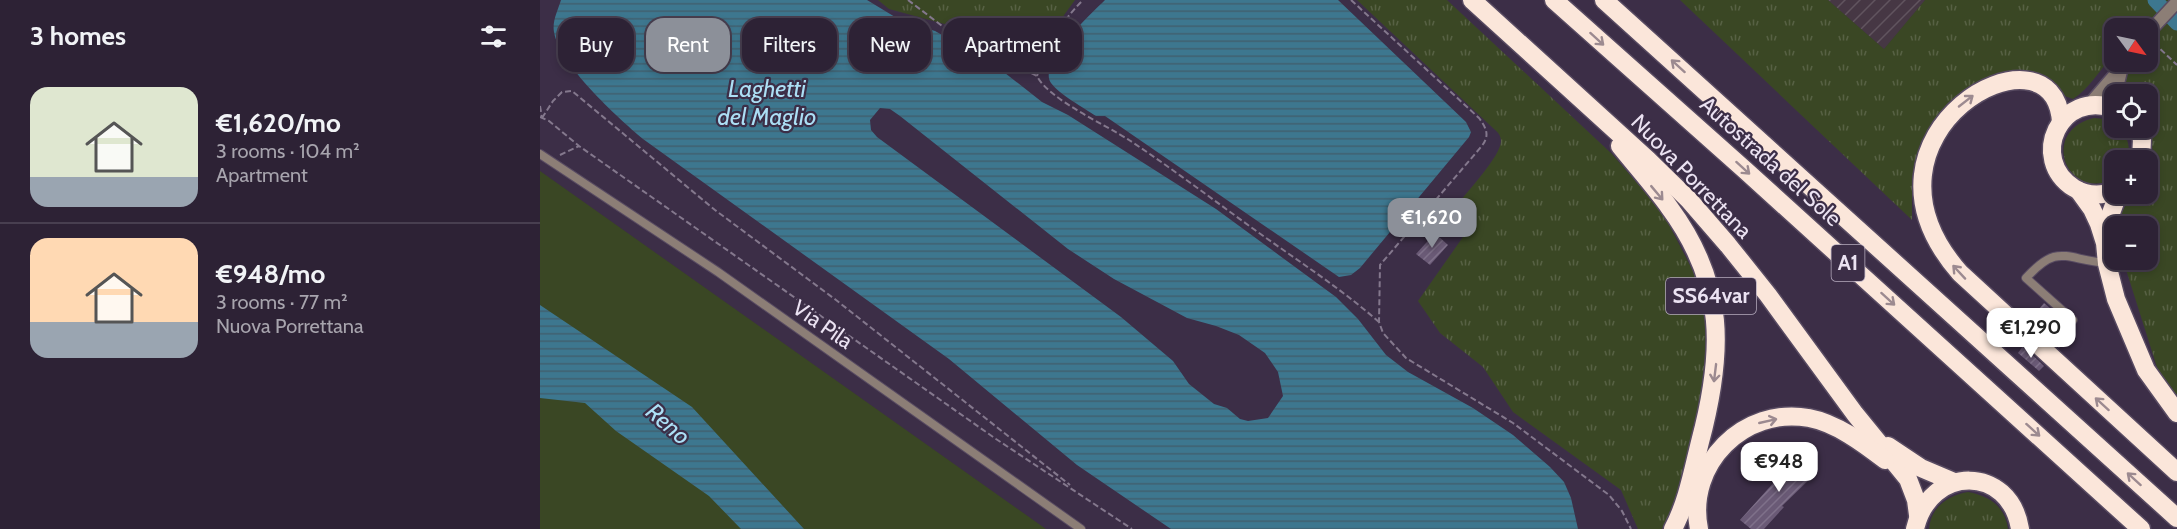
<!DOCTYPE html>
<html lang="en">
<head>
<meta charset="utf-8">
<style>
	:root { --surface:#2d2235; --page:#392f41; --text:#f1f3f6; --muted:#a7a4ad; --line:#483f50; --accent:#8c9099 }
	body { margin:0; font-family:Cabin,sans-serif; background:var(--page); color:var(--text); height:100vh; display:flex; flex-direction:column; font-size:22px; white-space:nowrap }
	* { box-sizing:border-box; margin:0 }
	p { font-size:20px; color:var(--muted) }
	.icon { flex:none; width:33px; height:33px; fill:none; stroke:currentColor; stroke-width:2; stroke-linecap:round; stroke-linejoin:round }
	.map { position:relative; flex:1; overflow:hidden }
	.side { display:flex; flex-direction:column; background:var(--surface); width:540px }
	.side>* { flex:none }
	.top-card { position:absolute; left:18px; top:18px; width:570px; height:54px; display:flex; gap:12px }
	.needle { width:39px; rotate:123deg }
	.fabs { position:absolute; left:1564px; top:18px; display:grid; gap:12px }
	.fabs a { display:grid; place-items:center; width:54px; height:54px; border-radius:12px; background:var(--surface); box-shadow:0 3px 9px #0003,0 0 0 2px var(--line); font-size:30px }
	.price { position:absolute; translate:-50% -51px; padding:0 14px; border-radius:12px; background:#fff; color:#222; font-size:20px; line-height:39px; filter:drop-shadow(0 2px 3px #0008) }
	.price::after { content:''; position:absolute; left:50%; top:36px; width:18px; height:14px; margin-left:-9px; background:inherit; clip-path:polygon(0 0,100% 0,50% 100%) }
	.price.on { background:var(--accent); color:#fff }
	ul { padding:0; list-style:none }
	li { display:flex; align-items:center; gap:18px; height:150px; padding:0 30px }
	li+li { border-top:2px solid var(--line) }
	li span { display:grid; place-items:center; flex:none; width:168px; height:120px; border-radius:18px; color:#555 }
	li>.icon { margin-inline-start:auto }
	span .icon { width:72px; height:72px; fill:#fffc; stroke-width:1 }
	li b { font-size:26px }
	h2 { display:flex; justify-content:space-between; align-items:center; height:72px; padding:0 30px; font-size:26px }
	.chip { padding:0 21px; border-radius:18px; background:var(--surface); box-shadow:0 3px 9px #0003,0 0 0 2px var(--line); font-size:21px; line-height:54px }
	.chip.on { background:var(--accent); color:#fff }
	main { display:flex; flex:1; min-height:0 }
	.map>svg:first-child { display:block }
</style>
</head>
<body>
<main>
<section class="side">
<h2>3 homes<svg class="icon" aria-label="filters" viewBox="0 0 24 24"><path d="M4 7h16M4 17h16"/><circle cx="9" cy="7" r="2"/><circle cx="15" cy="17" r="2"/></svg></h2>
<ul>
<li><span style="background:linear-gradient(#dfe7d0 75%,#9aa5b1 0)"><svg class="icon" aria-label="home" viewBox="0 0 24 24"><path d="M3 11l9-7 9 7M6 9v11h12V9"/></svg></span><div><b>€1,620/mo</b><p>3 rooms · 104 m²</p><p>Apartment</p></div></li>
<li><span style="background:linear-gradient(#ffd9b3 70%,#9aa5b1 0)"><svg class="icon" aria-label="home" viewBox="0 0 24 24"><path d="M3 11l9-7 9 7M6 9v11h12V9"/></svg></span><div><b>€948/mo</b><p>3 rooms · 77 m²</p><p>Nuova Porrettana</p></div></li>
</ul>
</section>
<div class="map">
<svg width="1637" height="529" viewBox="0 0 1637 529">
	<defs>
		<pattern id="industrial-furrows" width="10" height="10" patternUnits="userSpaceOnUse" patternTransform="scale(1.5)"><rect width="10" height="10" fill="#463744"/><path d="M-1 1l2-2M0 10L10 0M9 11l2-2" fill="none" stroke="#61545f"/></pattern>
		<pattern id="grass-tufts" width="24" height="20" patternUnits="userSpaceOnUse" patternTransform="scale(1.5)"><rect width="24" height="20" fill="#3a4724"/><path d="M3 7l-1-3M5 7V3M7 7l1-3M15 17l-1-3M17 17v-4M19 17l1-3" fill="none" stroke="#576144"/></pattern>
		<pattern id="water-rules" width="6" height="5" patternUnits="userSpaceOnUse" patternTransform="scale(1.5)"><rect width="6" height="5" fill="#3d778f"/><path d="M0 2.5h6" fill="none" stroke="#416070"/></pattern>
		<pattern id="building-hatch" width="6" height="6" patternUnits="userSpaceOnUse" patternTransform="scale(1.5)"><rect width="6" height="6" fill="#6a5a76"/><path d="M-1 1l2-2M0 6l6-6M5 7l2-2" fill="none" stroke="#7f718a"/></pattern>
	</defs>
	<rect width="100%" height="100%" fill="#3c2e47"/>
	<polygon fill="url(#industrial-furrows)" points="1288,0 1385,0 1344,49"/>
	<g fill="url(#grass-tufts)">
		<polygon points="338,0 535,0 500,48 492,63 487,67 412,26 349,9"/>
		<path d="M817 0H907L1072 154 1123 213 1155 275 1162 295 1168 334 1167 362 1163 395 1132 511 1122 529H1098L1081 490 973 412 943 367 900 333 878 301 930 227 916 206C926 193 961 156 961 141 961 136 958 132 954 129Z"/>
		<path d="M1140 0H1288L1344 49 1385 0H1637V395L1621 380 1583 260H1608V226H1581V212L1594 194H1608V174L1613 151 1606 128H1608V94H1587L1584 83 1590 68 1578 62H1608V28H1575V60L1571 58C1558 72 1549 89 1533 99L1519 94 1501 76 1462 74 1422 93 1383 139 1372 178V220Z"/>
		<path d="M1554 118 1565 119 1575 124V128H1579C1589 137 1590 148 1588 160H1575V178C1528 204 1498 131 1554 118Z"/>
		<path d="M1428 492C1449 496 1465 506 1468 529H1389C1391 507 1407 496 1428 492Z"/>
	</g>
	<polygon fill="#3a4724" points="0,171 506,529 0,529"/>
	<g fill="url(#water-rules)" fill-rule="evenodd">
		<path d="M21 0H327L360 20 395 31 451 62 502 102 528 115 676 209 796 297 818 319 846 355 868 372 933 408 973 435 1010 467 1024 482 1031 498 1038 529H631L537 465 409 359 103 139C77 117 19 64 14 32 12 21 18 10 21 0ZM340 108 350 109 360 116 528 249 574 279 647 318 676 326 699 335 725 353 738 372 743 396 728 418 708 421 700 419 687 408 674 404 649 384 633 361 581 317 337 137 331 130 330 120Z"/>
		<path d="M565 0H798L926 122 931 132 929 137 820 268 811 275 799 277 565 116H556C544 108 519 94 511 83 497 63 551 14 565 0Z"/>
		<polygon points="0,305 152,407 264,529 201,529 169,496 76,431 45,403 0,398"/>
	</g>
	<g fill="none" stroke-linecap="round" stroke-linejoin="round">
		<polyline stroke="#3d778f" stroke-width="15" points="1615,0 1637,23"/>
	</g>
	<g fill="url(#building-hatch)">
		<polygon points="895,233 908,245 890,265 876,254"/>
		<polygon points="1504,303 1535,330 1519,348 1498,329 1502,325 1493,316"/>
		<polygon points="1483,346 1504,366 1499,371 1478,353"/>
		<polygon points="1263,450 1271,456 1265,464 1276,473 1242,506 1244,507 1224,529 1211,529 1200,520"/>
	</g>
	<g fill="none" stroke-linecap="round" stroke-linejoin="round">
		<defs>
			<g id="lane">
				<polyline points="0,154 178,272 541,529"/>
				<path d="M1533 320 1486 278C1518 243 1524 259 1566 263"/>
			</g>
			<g id="street">
				<polyline points="1608,33 1637,2"/>
				<polyline points="1575,96 1581,71"/>
				<polyline points="1549,105 1586,62"/>
			</g>
			<g id="highway">
				<polyline points="932,0 1108,160 1149,200 1188,245 1228,295 1315,414 1368,479 1376,500 1378,515"/>
				<polyline points="1014,0 1205,170 1601,529"/>
				<polyline points="1064,0 1637,518"/>
				<path d="M1575 109C1520 88 1488 159 1534 188 1547 196 1561 196 1575 191"/>
				<path d="M1521 122C1514 14 1297 133 1420 273L1637 472"/>
				<polyline points="1597,128 1602,139 1601,160"/>
				<path d="M1080 146C1096 166 1114 186 1129 207 1186 284 1184 352 1160 442 1153 470 1147 503 1133 529"/>
				<polyline points="1539,191 1552,209 1559,224 1565,243 1567,264 1576,299 1606,370 1637,413"/>
				<polyline points="1565,241 1567,224 1578,194"/>
				<polyline points="1348,446 1381,468 1414,482"/>
				<path d="M1159 529C1146 464 1204 406 1269 418 1296 423 1323 443 1345 460"/>
				<path d="M1375 529C1390 464 1470 465 1480 529"/>
			</g>
		</defs>
		<use href="#lane" stroke="#584b62" stroke-width="10"/>
		<use href="#street" stroke="#584b62" stroke-width="15"/>
		<use href="#highway" stroke="#584b62" stroke-width="21"/>
		<g stroke="#84788d" stroke-width="2" stroke-dasharray="6 3" stroke-linecap="butt">
			<path d="M368 0 414 35 497 76C508 99 566 125 589 140 630 167 668 196 708 225 752 257 798 286 839 322"/>
			<path d="M811 0 939 118C947 129 950 136 941 147L840 265 839 322 843 333 866 358 973 423 1069 495 1082 511 1091 529"/>
			<polyline points="1614,43 1637,65"/>
			<path d="M497 76C506 47 521 22 543 0"/>
			<polyline points="0,106 2,118"/>
			<polyline points="0,117 9,121 39,146 456,439 592,529"/>
			<polyline points="2,118 13,101 22,92 32,91 175,210 296,300 530,485"/>
			<polyline points="20,155 39,146"/>
		</g>
		<use href="#lane" stroke="#8c7e76" stroke-width="8"/>
		<use href="#street" stroke="#8c7e76" stroke-width="12"/>
		<use href="#highway" stroke="#fbe6da" stroke-width="18"/>
	</g>
	<defs><path id="oneway-shaft" d="M-6 0H5M1.5-3L5.5 0L1.5 3" fill="none" stroke-width="1.6" stroke-linecap="round" stroke-linejoin="round" transform="scale(1.5)"/></defs>
	<g stroke="#9c8a90">
		<use href="#oneway-shaft" transform="translate(1057 39) rotate(42)"/>
		<use href="#oneway-shaft" transform="translate(1138 66) rotate(-138)"/>
		<use href="#oneway-shaft" transform="translate(1426 101) rotate(-38)"/>
		<use href="#oneway-shaft" transform="translate(1203 168) rotate(42)"/>
		<use href="#oneway-shaft" transform="translate(1117 193) rotate(50)"/>
		<use href="#oneway-shaft" transform="translate(1419 272) rotate(-133)"/>
		<use href="#oneway-shaft" transform="translate(1348 299) rotate(42)"/>
		<use href="#oneway-shaft" transform="translate(1175 373) rotate(97)"/>
		<use href="#oneway-shaft" transform="translate(1562 404) rotate(-138)"/>
		<use href="#oneway-shaft" transform="translate(1228 421) rotate(-13)"/>
		<use href="#oneway-shaft" transform="translate(1493 430) rotate(42)"/>
		<use href="#oneway-shaft" transform="translate(1594 479) rotate(-138)"/>
	</g>
	<g text-anchor="middle" stroke-width="4.5" stroke-linejoin="round" paint-order="stroke">
		<g fill="#3c2e47" stroke="#b6acbf" stroke-width="1.5">
			<rect x="1291.5" y="245" width="33" height="36" rx="4.5"/>
			<rect x="1126" y="278" width="90" height="36" rx="4.5"/>
		</g>
		<g font-size="21" font-weight="bold" fill="#ebe2f2">
			<text x="1308" y="270">A1</text>
			<text x="1171" y="303">SS64var</text>
		</g>
		<g font-size="22" fill="#ebe2f2" stroke="#3c2e47">
			<text transform="translate(1231 161) rotate(42)" y="8">Autostrada del Sole</text>
			<text transform="translate(1152 176) rotate(46)" y="8">Nuova Porrettana</text>
			<text transform="translate(283 324) rotate(35)" y="8">Via Pila</text>
		</g>
		<g font-size="24" font-style="italic" fill="#acdff5" stroke="#3c2e47">
			<text x="227" y="97">Laghetti<tspan x="227" dy="28">del Maglio</tspan></text>
			<text transform="translate(128 424) rotate(41)" y="8">Reno</text>
		</g>
	</g>
</svg>
<div class="fabs">
<a><svg class="needle" viewBox="-14 -14 28 28"><path d="M0-13l5 13h-10z" fill="#e53935"/><path d="M0 13l5-13h-10z" fill="#a7a4ad"/></svg></a>
<a><svg class="icon" aria-label="locate" viewBox="0 0 24 24"><circle cx="12" cy="12" r="6"/><path d="M12 2v4M12 18v4M2 12h4M18 12h4"/></svg></a>
<a>+</a>
<a>−</a>
</div>
<b class="price on" style="left:892px;top:249px">€1,620</b>
<b class="price" style="left:1491px;top:359px">€1,290</b>
<b class="price" style="left:1239px;top:493px">€948</b>
<div class="top-card">
<a class="chip">Buy</a>
<a class="chip on">Rent</a>
<a class="chip">Filters</a>
<a class="chip">New</a>
<a class="chip">Apartment</a>
</div>
</div>
</main>
</body>
</html>
